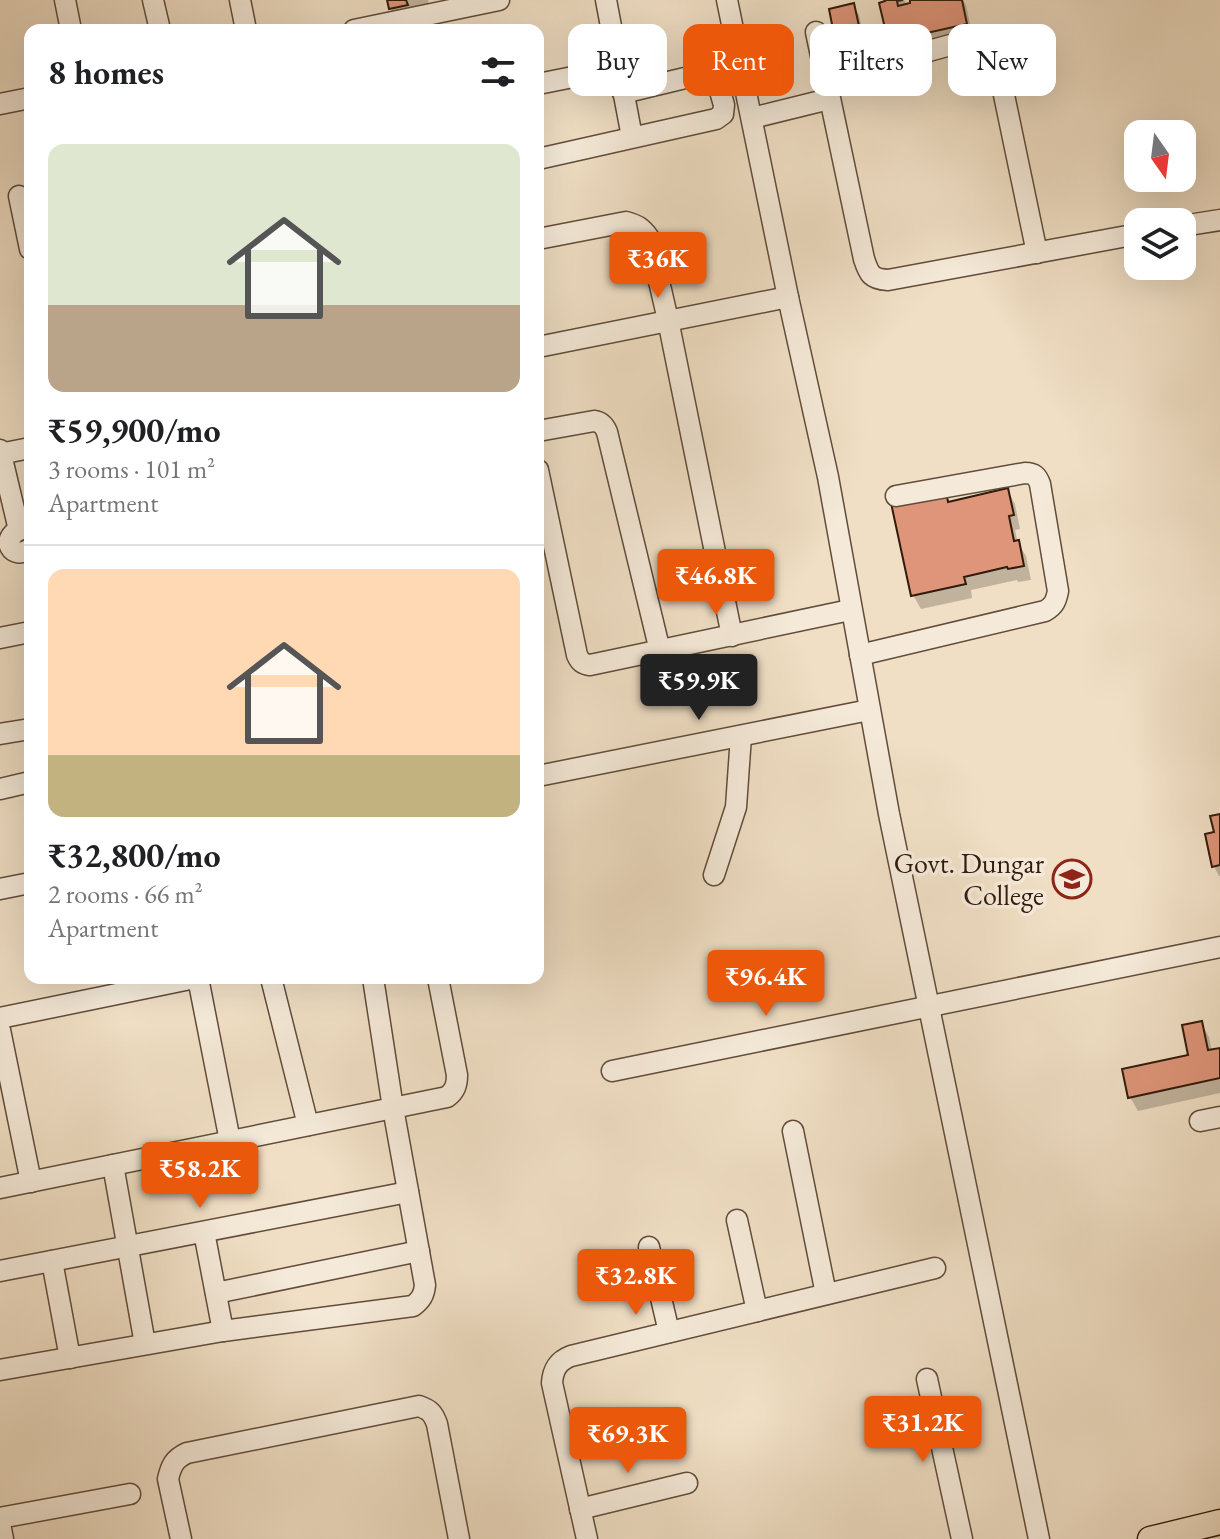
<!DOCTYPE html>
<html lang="en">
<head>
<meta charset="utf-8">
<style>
	:root { --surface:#fff; --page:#f6f6f6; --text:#202124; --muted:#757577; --line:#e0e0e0; --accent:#ea580c }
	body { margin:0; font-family:"EB Garamond",serif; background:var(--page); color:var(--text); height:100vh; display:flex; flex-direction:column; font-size:30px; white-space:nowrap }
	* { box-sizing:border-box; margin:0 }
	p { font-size:26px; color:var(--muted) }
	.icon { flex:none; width:44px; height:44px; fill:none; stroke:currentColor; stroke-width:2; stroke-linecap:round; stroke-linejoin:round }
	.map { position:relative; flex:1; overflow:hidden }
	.panel { position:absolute; left:24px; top:24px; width:520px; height:960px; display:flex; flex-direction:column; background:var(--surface); border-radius:16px; box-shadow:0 8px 32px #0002 }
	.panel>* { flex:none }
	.guide { position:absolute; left:568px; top:24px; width:532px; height:72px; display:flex; gap:16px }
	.needle { width:52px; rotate:166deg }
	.buttons { position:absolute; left:1124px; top:120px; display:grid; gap:16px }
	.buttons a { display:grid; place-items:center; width:72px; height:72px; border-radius:16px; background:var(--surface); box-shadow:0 8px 32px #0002; font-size:40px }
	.price { position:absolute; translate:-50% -68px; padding:0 18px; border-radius:8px; background:var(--accent); color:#fff; font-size:26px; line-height:52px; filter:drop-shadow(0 2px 4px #0008) }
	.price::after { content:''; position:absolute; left:50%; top:48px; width:24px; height:18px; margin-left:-12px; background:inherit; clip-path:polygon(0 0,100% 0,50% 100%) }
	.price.on { background:#222; color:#fff }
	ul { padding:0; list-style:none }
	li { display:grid; align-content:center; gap:16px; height:424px; padding:0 24px }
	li+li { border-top:2px solid var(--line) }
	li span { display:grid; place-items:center; height:248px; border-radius:16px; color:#555 }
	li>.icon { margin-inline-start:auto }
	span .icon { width:144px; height:144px; fill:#fffc; stroke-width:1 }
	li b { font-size:34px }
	h2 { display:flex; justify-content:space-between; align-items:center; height:96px; padding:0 24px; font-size:34px }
	.tag { padding:0 28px; border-radius:16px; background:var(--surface); box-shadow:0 8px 32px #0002; font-size:28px; line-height:72px }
	.tag.on { background:var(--accent); color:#fff }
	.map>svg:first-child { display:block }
</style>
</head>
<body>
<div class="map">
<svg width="1220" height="1539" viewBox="0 0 1220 1539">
	<rect width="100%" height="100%" fill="#f0dfc5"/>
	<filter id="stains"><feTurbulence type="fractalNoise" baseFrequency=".0025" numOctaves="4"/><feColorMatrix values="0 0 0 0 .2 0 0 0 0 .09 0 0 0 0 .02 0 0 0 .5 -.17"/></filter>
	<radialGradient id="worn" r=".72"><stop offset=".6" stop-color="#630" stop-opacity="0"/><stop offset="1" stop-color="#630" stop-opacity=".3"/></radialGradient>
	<g fill="#0003">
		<polygon points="389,0 428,0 429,5 397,19 391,9"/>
		<polygon points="887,0 904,0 908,6 918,0 963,0 966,5 973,38 898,58 890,44"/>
		<polygon points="853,5 859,15 869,59 846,64 840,54"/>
		<polygon points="1007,490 1015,504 1020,529 1015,530 1018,543 1026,556 1031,580 1018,582 1017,580 971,590 972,598 921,609 913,595 945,493 950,503"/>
		<polygon points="1220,816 1220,876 1219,876 1214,866 1216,834"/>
		<polygon points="1201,1023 1209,1037 1212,1052 1220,1050 1220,1093 1138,1111 1130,1097 1190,1056"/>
	</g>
	<g fill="#de9579" stroke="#311b0b" stroke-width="2">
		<polygon points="387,0 406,0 408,5 389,9"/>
		<polygon points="885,0 903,0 897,1 898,6 910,3 910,0 962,0 967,24 922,34 922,37 889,45 879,3 885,1"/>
		<polygon points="854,3 864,49 838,55 829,9"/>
		<polygon points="1008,488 1014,515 1009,516 1014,541 1019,540 1024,566 1008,569 1007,567 964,577 966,584 911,596 891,503 946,491 948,502"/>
		<polygon points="1220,814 1220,865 1212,867 1205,834 1214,832 1210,816"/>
		<polygon points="1202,1021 1208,1050 1220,1048 1220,1078 1128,1098 1122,1069 1188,1055 1182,1025"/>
	</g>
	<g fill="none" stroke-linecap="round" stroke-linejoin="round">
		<defs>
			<g id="minor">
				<polyline points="65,0 71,30"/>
				<polyline points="153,0 160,30"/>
				<polyline points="240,0 246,30"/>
				<polyline points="606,0 632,137"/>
				<polyline points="727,0 788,297 828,477 889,814 1039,1539"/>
				<polyline points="354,30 499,0"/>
				<path d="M816 32 864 259C869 274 871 279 888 280L1138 234"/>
				<polyline points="827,79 965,41 978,39 988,41 995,52 1037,253"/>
				<polyline points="538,84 618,68"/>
				<polyline points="623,93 714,71"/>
				<polyline points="0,104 30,98"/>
				<polyline points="752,118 829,99"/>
				<polyline points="538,159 716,119 723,114 724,105 705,39"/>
				<polyline points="19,196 30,249"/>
				<polyline points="1182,226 1220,220"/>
				<path d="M538 239 626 222C637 225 642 228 649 238L668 320 732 636"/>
				<polyline points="538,347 788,297"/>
				<path d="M538 431 594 421C601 422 604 425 607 432L660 651"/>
				<polyline points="0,450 19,530"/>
				<polyline points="0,454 30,448"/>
				<path d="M538 470 577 655C580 662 583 664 590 665L850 610"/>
				<path d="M19 530C0 539 12 561 30 549"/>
				<polyline points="0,638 30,632"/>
				<path d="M860 655 1045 611C1054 606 1056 601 1058 591L1040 484C1037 476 1034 473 1025 473L896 496"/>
				<polyline points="0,734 30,729"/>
				<polyline points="538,776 869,710"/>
				<polyline points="0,789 30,782"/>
				<polyline points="714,875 736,807 741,736"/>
				<polyline points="0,889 30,883"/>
				<polyline points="198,978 230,1141"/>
				<polyline points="271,978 308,1125"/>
				<polyline points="0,1018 195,978"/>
				<polyline points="0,1030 31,1182"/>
				<polyline points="612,1071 1220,947"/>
				<polyline points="1200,1121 1220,1117"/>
				<polyline points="793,1131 826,1294"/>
				<polyline points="113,1165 145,1344"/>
				<path d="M0 1188 447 1097C455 1091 457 1085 457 1075L438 978"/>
				<polyline points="737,1220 757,1311"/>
				<polyline points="204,1232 223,1331"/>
				<polyline points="649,1247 669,1332"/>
				<polyline points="52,1261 70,1358"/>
				<polyline points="0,1271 408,1192"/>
				<polyline points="216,1293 419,1251"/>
				<path d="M0 1370 223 1331 413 1306C421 1300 424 1295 425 1285L393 1108 373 978"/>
				<polyline points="927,1379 962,1539"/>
				<polyline points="580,1509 687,1483"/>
				<polyline points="0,1518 130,1494"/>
				<polyline points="0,1524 3,1539"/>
				<path d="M181 1539 168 1479C171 1466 174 1459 187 1453L419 1406C430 1410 433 1413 437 1424L459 1539"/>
				<path d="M587 1539 552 1383C553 1369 558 1361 571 1356L935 1268"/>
			</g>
			<polyline id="major" points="1150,1539 1220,1522"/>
		</defs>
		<use href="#minor" stroke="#614c3a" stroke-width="23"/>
		<use href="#major" stroke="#311b0b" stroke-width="27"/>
		<use href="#minor" stroke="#f5ead9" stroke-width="20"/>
		<use href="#major" stroke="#f0dfc5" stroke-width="24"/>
	</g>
	<defs>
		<symbol id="university-ring" viewBox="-11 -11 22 22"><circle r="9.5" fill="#f5ead9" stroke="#8f2418" stroke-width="1.5"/><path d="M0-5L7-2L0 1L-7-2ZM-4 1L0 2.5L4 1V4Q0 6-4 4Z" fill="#8f2418"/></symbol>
	</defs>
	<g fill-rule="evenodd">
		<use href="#university-ring" x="1050" y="857" width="44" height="44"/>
	</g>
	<g text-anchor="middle" stroke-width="7" stroke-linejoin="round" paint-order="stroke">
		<g font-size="28" fill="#311b0b" stroke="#f5ead9" text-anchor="end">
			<text x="1044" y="873">Govt. Dungar<tspan x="1044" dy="32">College</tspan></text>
		</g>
	</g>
	<rect width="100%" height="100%" filter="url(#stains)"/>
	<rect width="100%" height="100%" fill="url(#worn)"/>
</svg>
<div class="buttons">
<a><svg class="needle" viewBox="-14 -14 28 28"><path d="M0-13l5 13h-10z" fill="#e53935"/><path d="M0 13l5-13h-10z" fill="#757577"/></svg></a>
<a><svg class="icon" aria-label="layers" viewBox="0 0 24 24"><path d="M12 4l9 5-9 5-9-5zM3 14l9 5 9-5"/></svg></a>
</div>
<b class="price" style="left:658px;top:300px">₹36K</b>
<b class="price" style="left:716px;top:617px">₹46.8K</b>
<b class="price on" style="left:699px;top:722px">₹59.9K</b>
<b class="price" style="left:766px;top:1018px">₹96.4K</b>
<b class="price" style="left:200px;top:1210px">₹58.2K</b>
<b class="price" style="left:636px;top:1317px">₹32.8K</b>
<b class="price" style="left:923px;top:1464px">₹31.2K</b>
<b class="price" style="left:628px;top:1475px">₹69.3K</b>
<div class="guide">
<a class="tag">Buy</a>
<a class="tag on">Rent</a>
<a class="tag">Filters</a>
<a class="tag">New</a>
</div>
<section class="panel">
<h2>8 homes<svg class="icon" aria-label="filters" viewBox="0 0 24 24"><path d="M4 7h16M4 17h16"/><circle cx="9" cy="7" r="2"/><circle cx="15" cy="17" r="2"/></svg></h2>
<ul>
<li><span style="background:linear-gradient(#dfe7d0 65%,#b9a48a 0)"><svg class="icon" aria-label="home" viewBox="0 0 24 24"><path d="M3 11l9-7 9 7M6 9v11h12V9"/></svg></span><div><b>₹59,900/mo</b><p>3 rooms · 101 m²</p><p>Apartment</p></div></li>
<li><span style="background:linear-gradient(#ffd9b3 75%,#c2b280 0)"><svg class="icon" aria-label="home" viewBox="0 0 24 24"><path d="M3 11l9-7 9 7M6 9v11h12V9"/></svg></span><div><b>₹32,800/mo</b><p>2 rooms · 66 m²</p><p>Apartment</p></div></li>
</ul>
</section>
</div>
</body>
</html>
